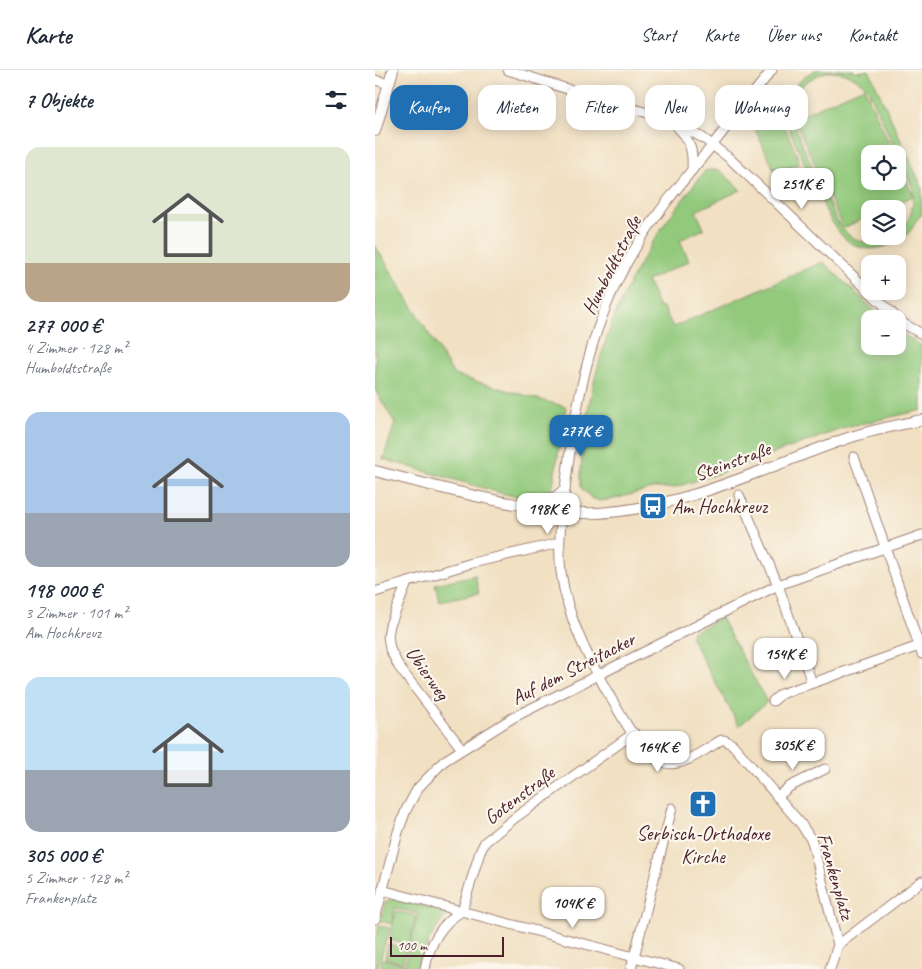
<!DOCTYPE html>
<html lang="de">
<head>
<meta charset="utf-8">
<style>
	:root { --surface:#fff; --page:#f2f2f3; --text:#1f2937; --muted:#747a83; --line:#e0e1e3; --accent:#1f6fb2 }
	body { margin:0; font-family:Caveat,sans-serif; background:var(--page); color:var(--text); height:100vh; display:flex; flex-direction:column; font-size:19px; white-space:nowrap }
	* { box-sizing:border-box; margin:0 }
	p { font-size:16px; color:var(--muted) }
	.icon { flex:none; width:28px; height:28px; fill:none; stroke:currentColor; stroke-width:2; stroke-linecap:round; stroke-linejoin:round }
	.map { position:relative; flex:1; overflow:hidden }
	.panel { display:flex; flex-direction:column; background:var(--surface); width:375px }
	.panel>* { flex:none }
	.top-card { position:absolute; left:15px; top:15px; width:456px; height:45px; display:flex; gap:10px }
	.fabs { position:absolute; left:486px; top:75px; display:grid; gap:10px }
	.fabs a { display:grid; place-items:center; width:45px; height:45px; border-radius:10px; background:var(--surface); box-shadow:0 2px 12px #0003; font-size:25px }
	.scale { position:absolute; left:15px; bottom:12px; width:114px; box-sizing:border-box; padding-left:5px; border:2px solid #4a1f2b; border-top:0; font-size:14px; line-height:18px; white-space:nowrap; color:#4a1f2b; -webkit-text-stroke:4px #fbf7ec; paint-order:stroke }
	.price { position:absolute; translate:-50% -42px; padding:0 11px; border-radius:10px; background:#fff; color:#222; font-size:16px; line-height:32px; filter:drop-shadow(0 1px 2px #0008) }
	.price::after { content:''; position:absolute; left:50%; top:30px; width:15px; height:11px; margin-left:-8px; background:inherit; clip-path:polygon(0 0,100% 0,50% 100%) }
	.price.selected { background:var(--accent); color:#fff }
	ul { padding:0; list-style:none }
	li { display:grid; align-content:center; gap:10px; height:265px; padding:0 25px }
	li span { display:grid; place-items:center; height:155px; border-radius:15px; color:#555 }
	li>.icon { margin-inline-start:auto }
	span .icon { width:90px; height:90px; fill:#fffc; stroke-width:1 }
	li b { font-size:21px }
	h2 { display:flex; justify-content:space-between; align-items:center; height:60px; padding:0 25px; font-size:21px }
	.tag { padding:0 18px; border-radius:15px; background:var(--surface); box-shadow:0 2px 12px #0003; font-size:18px; line-height:45px }
	.tag.selected { background:var(--accent); color:#fff }
	header { display:flex; align-items:center; gap:30px; box-sizing:border-box; height:70px; padding:0 25px; background:var(--surface); border-bottom:1px solid var(--line) }
	header strong { font-size:24px }
	nav { display:flex; gap:28px; margin-inline-start:auto; font-size:18px }
	main { display:flex; flex:1; min-height:0 }
	.map>svg:first-child { display:block }
</style>
</head>
<body>
<header>
<strong>Karte</strong>
<nav><a>Start</a><a>Karte</a><a>Über uns</a><a>Kontakt</a></nav>
</header>
<main>
<section class="panel">
<h2>7 Objekte<svg class="icon" aria-label="filters" viewBox="0 0 24 24"><path d="M4 7h16M4 17h16"/><circle cx="9" cy="7" r="2"/><circle cx="15" cy="17" r="2"/></svg></h2>
<ul>
<li><span style="background:linear-gradient(#dfe7d0 75%,#b9a48a 0)"><svg class="icon" aria-label="home" viewBox="0 0 24 24"><path d="M3 11l9-7 9 7M6 9v11h12V9"/></svg></span><div><b>277 000 €</b><p>4 Zimmer · 128 m²</p><p>Humboldtstraße</p></div></li>
<li><span style="background:linear-gradient(#a9c7e8 65%,#9aa5b1 0)"><svg class="icon" aria-label="home" viewBox="0 0 24 24"><path d="M3 11l9-7 9 7M6 9v11h12V9"/></svg></span><div><b>198 000 €</b><p>3 Zimmer · 101 m²</p><p>Am Hochkreuz</p></div></li>
<li><span style="background:linear-gradient(#bfe0f5 60%,#9aa5b1 0)"><svg class="icon" aria-label="home" viewBox="0 0 24 24"><path d="M3 11l9-7 9 7M6 9v11h12V9"/></svg></span><div><b>305 000 €</b><p>5 Zimmer · 128 m²</p><p>Frankenplatz</p></div></li>
</ul>
</section>
<div class="map">
<svg width="547" height="899" viewBox="0 0 547 899">
	<rect width="100%" height="100%" fill="#fbf7ec"/>
	<filter id="ink" filterUnits="userSpaceOnUse"><feTurbulence type="fractalNoise" baseFrequency=".02" numOctaves="2"/><feDisplacementMap in="SourceGraphic" scale="10" xChannelSelector="R" yChannelSelector="G"/><feConvolveMatrix kernelMatrix="1 2 1 2 8 2 1 2 1" color-interpolation-filters="sRGB"/></filter>
	<filter id="wash" filterUnits="userSpaceOnUse"><feTurbulence type="fractalNoise" baseFrequency=".0096" numOctaves="4" result="noise"/><feDisplacementMap in="SourceGraphic" scale="20" xChannelSelector="R" yChannelSelector="G"/><feGaussianBlur stdDeviation="1.12" result="paint"/><feColorMatrix in="noise" values="0 0 0 0 0 0 0 0 0 0 0 0 0 0 0 0 0 1.4 0 .05"/><feComposite in="paint" operator="in"/></filter>
	<g filter="url(#wash)">
		<rect width="100%" height="100%" fill="#f1e0c2"/>
		<g fill="#92c97b" stroke="#6e7453" fill-rule="evenodd">
			<path d="M440 0H478L482 2 494 0 547 117V145C541 148 540 155 536 160 531 167 523 172 514 175 469 192 454 148 440 116 432 99 424 81 416 63 406 37 415 13 440 0ZM451 2C468 1 482 6 493 19L537 116C547 170 485 195 461 149 452 130 444 111 435 92 419 56 400 20 451 2Z"/>
			<polygon points="489,17 519,84 495,84 495,111 522,111 523,92 538,126 510,139 495,139 495,146 468,158 419,48"/>
			<polygon points="406,47 425,93 401,104 380,59"/>
			<path d="M334 100H345L366 120 321 141 329 159 305 170 314 191 272 211 284 238 288 237 298 257 448 192 509 249H495V276H522L523 261 547 276V340L472 357 339 405 298 418H280L235 430 225 431 216 428 211 422 208 421 206 415C205 392 209 369 212 346 222 289 240 235 270 185 287 155 309 128 330 101Z"/>
			<polygon points="0,175 79,305 191,337 178,415 174,427 169,430 159,431 122,422 8,389 20,353 0,320"/>
			<polygon points="100,505 104,523 64,531 60,514"/>
			<polygon points="346,548 392,632 364,656 316,568 316,563"/>
			<polygon points="17,828 70,842 71,845 54,870 46,899 6,897 7,889 30,895 43,844 20,838 16,854 5,851 10,833"/>
			<polygon points="21,841 41,846 34,875 14,870"/>
			<polygon points="4,856 15,858 2,899 0,899 0,872"/>
			<polygon points="13,874 32,879 28,893 10,888"/>
		</g>
	</g>
	<g filter="url(#ink)">
		<g fill="none" stroke-linecap="round" stroke-linejoin="round">
			<defs>
				<g id="minor">
					<polyline points="133,0 208,24 293,49 328,68 354,88 386,118 519,245 529,254 547,264"/>
					<path d="M397 0C376 26 356 52 335 78 308 111 280 144 258 182 217 250 202 326 192 403 188 436 182 469 186 502 192 548 214 590 237 630 248 648 260 672 277 686 297 703 317 688 335 677 339 675 343 671 347 670 351 669 354 673 358 675L426 754 437 771 463 875"/>
					<polyline points="0,10 14,14"/>
					<path d="M303 58C316 70 318 83 317 100"/>
					<polyline points="479,387 547,584"/>
					<polyline points="364,425 403,515 437,613"/>
					<polyline points="32,513 15,555 13,566 15,579 24,597 87,679"/>
					<polyline points="0,522 97,493 184,473"/>
					<polyline points="398,631 406,624 547,575"/>
					<polyline points="402,727 414,717 450,699"/>
					<polyline points="7,820 304,899"/>
					<polyline points="87,841 105,782 110,772 141,747 259,663"/>
					<polyline points="0,849 23,762 31,740 43,718 69,691 139,647 403,515 547,465"/>
					<polyline points="463,875 547,811"/>
					<path d="M50 899C54 875 66 853 87 841"/>
					<polyline points="256,899 297,738"/>
					<polyline points="455,899 463,875"/>
				</g>
				<g id="major">
					<polyline points="0,61 18,0"/>
					<path d="M0 401C47 413 93 426 140 434 168 440 195 444 223 443 311 438 392 396 473 368 497 360 523 355 547 350"/>
					<polyline points="167,439 190,419"/>
				</g>
			</defs>
			<use href="#minor" stroke="#9e8076" stroke-width="11"/>
			<use href="#major" stroke="#9e8076" stroke-width="12"/>
			<use href="#minor" stroke="#fff" stroke-width="9"/>
			<use href="#major" stroke="#fff" stroke-width="10"/>
		</g>
	</g>
	<defs>
		<symbol id="bus-square" viewBox="-11 -11 22 22"><rect x="-9" y="-9" width="18" height="18" rx="4" fill="#1f6fb2" stroke="#fbf7ec"/><path d="M-5-6H5V4H4V6H2V4H-2V6H-4V4H-5ZM-3.5-4V0h7V-4ZM-3.5 1.2v1.5H-2V1.2ZM2 1.2v1.5H3.5V1.2Z" fill="#fff"/></symbol>
		<symbol id="church-square" viewBox="-11 -11 22 22"><rect x="-9" y="-9" width="18" height="18" rx="4" fill="#1f6fb2" stroke="#fbf7ec"/><path d="M-1.2-6h2.4v3.5h3.3v2.4h-3.3V6h-2.4V-.1h-3.3v-2.4h3.3Z" fill="#fff"/></symbol>
	</defs>
	<g fill-rule="evenodd">
		<use href="#bus-square" x="262" y="420" width="32" height="32"/>
		<use href="#church-square" x="312" y="718" width="32" height="32"/>
	</g>
	<g text-anchor="middle" stroke-width="4.5" stroke-linejoin="round" paint-order="stroke">
		<g font-size="20" fill="#4a1f2b" stroke="#fbf7ec">
			<text transform="translate(236 195) rotate(-63)" y="7">Humboldtstraße</text>
			<text transform="translate(357 391) rotate(-20)" y="7">Steinstraße</text>
			<text transform="translate(198 598) rotate(-27)" y="7">Auf dem Streitacker</text>
			<text transform="translate(53 603) rotate(55)" y="7">Ubierweg</text>
			<text transform="translate(144 725) rotate(-37)" y="7">Gotenstraße</text>
			<text transform="translate(461 806) rotate(74)" y="7">Frankenplatz</text>
		</g>
		<g font-size="20" fill="#4a1f2b" stroke="#fbf7ec" text-anchor="start">
			<text x="297" y="443">Am Hochkreuz</text>
			<text x="328" y="770" text-anchor="middle">Serbisch-Orthodoxe<tspan x="328" dy="23">Kirche</tspan></text>
		</g>
	</g>
</svg>
<div class="fabs">
<a><svg class="icon" aria-label="locate" viewBox="0 0 24 24"><circle cx="12" cy="12" r="6"/><path d="M12 2v4M12 18v4M2 12h4M18 12h4"/></svg></a>
<a><svg class="icon" aria-label="layers" viewBox="0 0 24 24"><path d="M12 4l9 5-9 5-9-5zM3 14l9 5 9-5"/></svg></a>
<a>+</a>
<a>−</a>
</div>
<div class="scale">100 m</div>
<b class="price" style="left:427px;top:140px">251K €</b>
<b class="price selected" style="left:206px;top:387px">277K €</b>
<b class="price" style="left:173px;top:465px">198K €</b>
<b class="price" style="left:410px;top:610px">154K €</b>
<b class="price" style="left:418px;top:701px">305K €</b>
<b class="price" style="left:283px;top:703px">164K €</b>
<b class="price" style="left:198px;top:859px">104K €</b>
<div class="top-card">
<a class="tag selected">Kaufen</a>
<a class="tag">Mieten</a>
<a class="tag">Filter</a>
<a class="tag">Neu</a>
<a class="tag">Wohnung</a>
</div>
</div>
</main>
</body>
</html>
